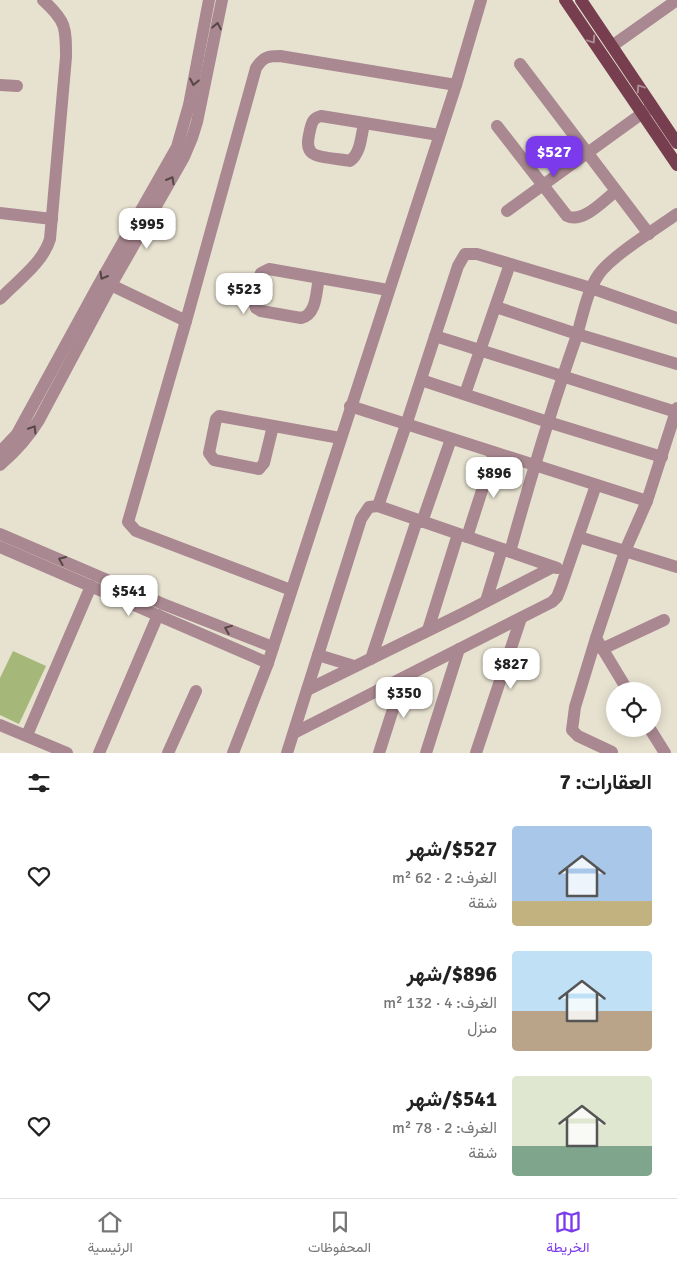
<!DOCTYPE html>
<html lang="ar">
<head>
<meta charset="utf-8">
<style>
	:root { --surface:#fff; --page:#f6f6f6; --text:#222; --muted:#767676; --line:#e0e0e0; --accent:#7c3aed }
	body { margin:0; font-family:Signika,Vazirmatn,sans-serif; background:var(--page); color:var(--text); direction:rtl; height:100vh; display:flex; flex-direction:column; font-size:19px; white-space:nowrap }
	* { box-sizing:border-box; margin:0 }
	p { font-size:16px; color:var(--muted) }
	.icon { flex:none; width:28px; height:28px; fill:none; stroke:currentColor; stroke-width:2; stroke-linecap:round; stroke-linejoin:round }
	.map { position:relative; height:753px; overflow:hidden; direction:ltr }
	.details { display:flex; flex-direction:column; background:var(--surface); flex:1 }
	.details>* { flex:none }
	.tools { position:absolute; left:606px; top:682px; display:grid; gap:10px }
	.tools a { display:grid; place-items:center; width:55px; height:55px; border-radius:50%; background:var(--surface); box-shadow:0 2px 12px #0003; font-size:25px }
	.price { position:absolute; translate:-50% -42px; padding:0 11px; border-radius:10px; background:#fff; color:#222; font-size:16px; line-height:32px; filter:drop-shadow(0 1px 2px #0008) }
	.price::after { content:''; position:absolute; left:50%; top:30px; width:15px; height:11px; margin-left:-8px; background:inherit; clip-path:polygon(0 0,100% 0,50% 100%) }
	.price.selected { background:var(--accent); color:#fff }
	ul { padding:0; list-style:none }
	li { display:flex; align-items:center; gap:15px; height:125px; padding:0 25px }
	li span { display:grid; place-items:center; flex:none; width:140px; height:100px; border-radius:5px; color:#555 }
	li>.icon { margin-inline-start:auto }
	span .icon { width:60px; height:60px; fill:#fffc; stroke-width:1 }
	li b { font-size:21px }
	h2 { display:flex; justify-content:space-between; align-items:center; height:60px; padding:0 25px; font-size:21px }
	.menu { display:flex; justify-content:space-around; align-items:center; height:70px; border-top:1px solid var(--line); background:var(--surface); font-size:14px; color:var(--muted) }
	.menu a { display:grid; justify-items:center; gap:2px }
	.menu .selected { color:var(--accent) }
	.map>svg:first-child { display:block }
</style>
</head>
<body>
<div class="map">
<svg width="677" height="753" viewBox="0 0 677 753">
	<rect width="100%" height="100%" fill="#e7e2d0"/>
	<polygon fill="#a5b879" points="13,651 46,666 19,724 0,715 0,678"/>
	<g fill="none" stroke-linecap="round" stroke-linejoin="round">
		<g stroke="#aa8891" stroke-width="12">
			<polyline points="612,46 677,0"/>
			<polyline points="520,64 649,234"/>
			<polyline points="0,85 17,86"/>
			<path d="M364 124C361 136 361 153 350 161 341 159 318 158 312 153 305 147 309 136 310 130 312 122 313 118 321 116L439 135"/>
			<path d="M497 126 567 216C583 224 604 200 616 191"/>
			<polyline points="507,211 651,107"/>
			<polyline points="0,213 52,219"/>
			<path d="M319 278C316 291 317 315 301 318L261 311 256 308 254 301 260 276 261 273 269 269 388 290"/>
			<polyline points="111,285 186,321"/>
			<path d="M0 299C17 281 43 263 50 239L66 57C66 27 66 21 43 0"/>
			<polyline points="496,307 577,334 677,364"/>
			<polyline points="435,336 676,412"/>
			<polyline points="421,380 548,422 662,457"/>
			<polyline points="465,394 510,264"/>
			<polyline points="350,406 647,501"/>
			<polyline points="273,426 264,463 259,469 214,460 209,453 216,419 219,416 340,438"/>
			<polyline points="0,452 17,434 98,286 177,147 189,105 209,0"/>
			<path d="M0 465C16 451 28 438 39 420L111 285 184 157 192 138 197 122 222 0"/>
			<polyline points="378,506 557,568"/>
			<polyline points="422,522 451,439"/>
			<polyline points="0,534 163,604 273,647"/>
			<polyline points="467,537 494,453"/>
			<polyline points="579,537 677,567"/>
			<polyline points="0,547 268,663"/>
			<path d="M510 552C530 480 551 409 576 338 583 316 586 293 599 274 613 255 656 229 677 214"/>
			<path d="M291 590 136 531 128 522 186 321 256 68C263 57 268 56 280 56L456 85"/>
			<polyline points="486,601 502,549"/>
			<polyline points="428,630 458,534"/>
			<polyline points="596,638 575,707 572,730 578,736 612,752"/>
			<polyline points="602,649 664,620"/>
			<polyline points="318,655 354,666"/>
			<polyline points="371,659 417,520"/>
			<polyline points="307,690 462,614 553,567"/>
			<polyline points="628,691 596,638 625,551 647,501 677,408"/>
			<polyline points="0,725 67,753"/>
			<polyline points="650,729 665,753"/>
			<polyline points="294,733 552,602 557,597 561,587 596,485"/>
			<polyline points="27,735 91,586"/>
			<polyline points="99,753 158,615"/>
			<polyline points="168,753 196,691"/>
			<polyline points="233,753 268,663 456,85 481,0"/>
			<polyline points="287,753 361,519 369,507 378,506 406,425 458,266 465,254 477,254 591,288 677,318"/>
			<polyline points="379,753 403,678"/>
			<polyline points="426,753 459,649"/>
			<polyline points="476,753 521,618"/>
		</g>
		<g stroke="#763e4f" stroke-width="12">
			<polyline points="565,0 677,165"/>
			<polyline points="581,0 677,143"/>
		</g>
	</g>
	<defs><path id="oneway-chevron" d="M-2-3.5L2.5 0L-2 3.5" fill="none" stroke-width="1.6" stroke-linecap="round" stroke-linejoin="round" transform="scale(1.25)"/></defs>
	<g stroke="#564747">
		<use href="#oneway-chevron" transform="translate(217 26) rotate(-79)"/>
		<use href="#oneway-chevron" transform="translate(194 82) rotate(101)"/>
		<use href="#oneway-chevron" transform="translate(171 180) rotate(-60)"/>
		<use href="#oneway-chevron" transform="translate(103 276) rotate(120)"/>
		<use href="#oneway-chevron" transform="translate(33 429) rotate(-58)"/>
		<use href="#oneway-chevron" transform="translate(62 560) rotate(-157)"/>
		<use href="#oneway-chevron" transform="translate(228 629) rotate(-158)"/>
	</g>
	<g stroke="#ad8b95">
		<use href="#oneway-chevron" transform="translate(592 40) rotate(56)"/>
		<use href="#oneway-chevron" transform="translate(640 88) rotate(-124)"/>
	</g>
</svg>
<div class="tools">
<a><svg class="icon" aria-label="locate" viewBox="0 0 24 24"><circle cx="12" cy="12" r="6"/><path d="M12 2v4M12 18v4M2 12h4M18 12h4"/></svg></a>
</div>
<b class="price selected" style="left:554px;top:178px">$527</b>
<b class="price" style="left:147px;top:250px">$995</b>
<b class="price" style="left:244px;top:315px">$523</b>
<b class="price" style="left:494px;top:499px">$896</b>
<b class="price" style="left:129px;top:617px">$541</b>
<b class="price" style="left:511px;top:690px">$827</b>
<b class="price" style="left:404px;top:719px">$350</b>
</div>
<section class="details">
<h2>العقارات: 7<svg class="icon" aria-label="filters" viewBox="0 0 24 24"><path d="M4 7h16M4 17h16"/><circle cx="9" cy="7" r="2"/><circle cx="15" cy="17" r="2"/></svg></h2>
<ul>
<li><span style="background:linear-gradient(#a9c7e8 75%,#c2b280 0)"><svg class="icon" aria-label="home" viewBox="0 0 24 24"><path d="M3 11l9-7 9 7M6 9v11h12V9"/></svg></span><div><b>$527/شهر</b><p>الغرف: 2 · 62 m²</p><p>شقة</p></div><svg class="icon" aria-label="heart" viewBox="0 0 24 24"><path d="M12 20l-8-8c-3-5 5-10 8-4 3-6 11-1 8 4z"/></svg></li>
<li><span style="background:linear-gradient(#bfe0f5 60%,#b9a48a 0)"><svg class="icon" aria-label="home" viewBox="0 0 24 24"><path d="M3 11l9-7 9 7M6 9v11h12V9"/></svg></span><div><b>$896/شهر</b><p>الغرف: 4 · 132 m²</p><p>منزل</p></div><svg class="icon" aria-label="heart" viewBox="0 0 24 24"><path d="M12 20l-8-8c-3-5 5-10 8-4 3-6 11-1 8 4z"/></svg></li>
<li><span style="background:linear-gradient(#dfe7d0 70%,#7fa58c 0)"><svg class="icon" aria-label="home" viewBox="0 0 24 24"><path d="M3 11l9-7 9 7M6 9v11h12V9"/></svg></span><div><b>$541/شهر</b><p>الغرف: 2 · 78 m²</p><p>شقة</p></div><svg class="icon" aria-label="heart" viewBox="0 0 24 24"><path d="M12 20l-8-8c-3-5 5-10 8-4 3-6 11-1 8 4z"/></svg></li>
</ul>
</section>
<nav class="menu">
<a class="selected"><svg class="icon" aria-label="map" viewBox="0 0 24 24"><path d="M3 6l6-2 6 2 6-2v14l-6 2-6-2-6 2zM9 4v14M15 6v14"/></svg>الخريطة</a>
<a><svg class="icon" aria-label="saved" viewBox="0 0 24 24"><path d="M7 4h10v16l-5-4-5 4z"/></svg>المحفوظات</a>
<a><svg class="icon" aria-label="home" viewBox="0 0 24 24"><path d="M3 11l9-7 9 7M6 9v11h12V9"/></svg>الرئيسية</a>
</nav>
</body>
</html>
